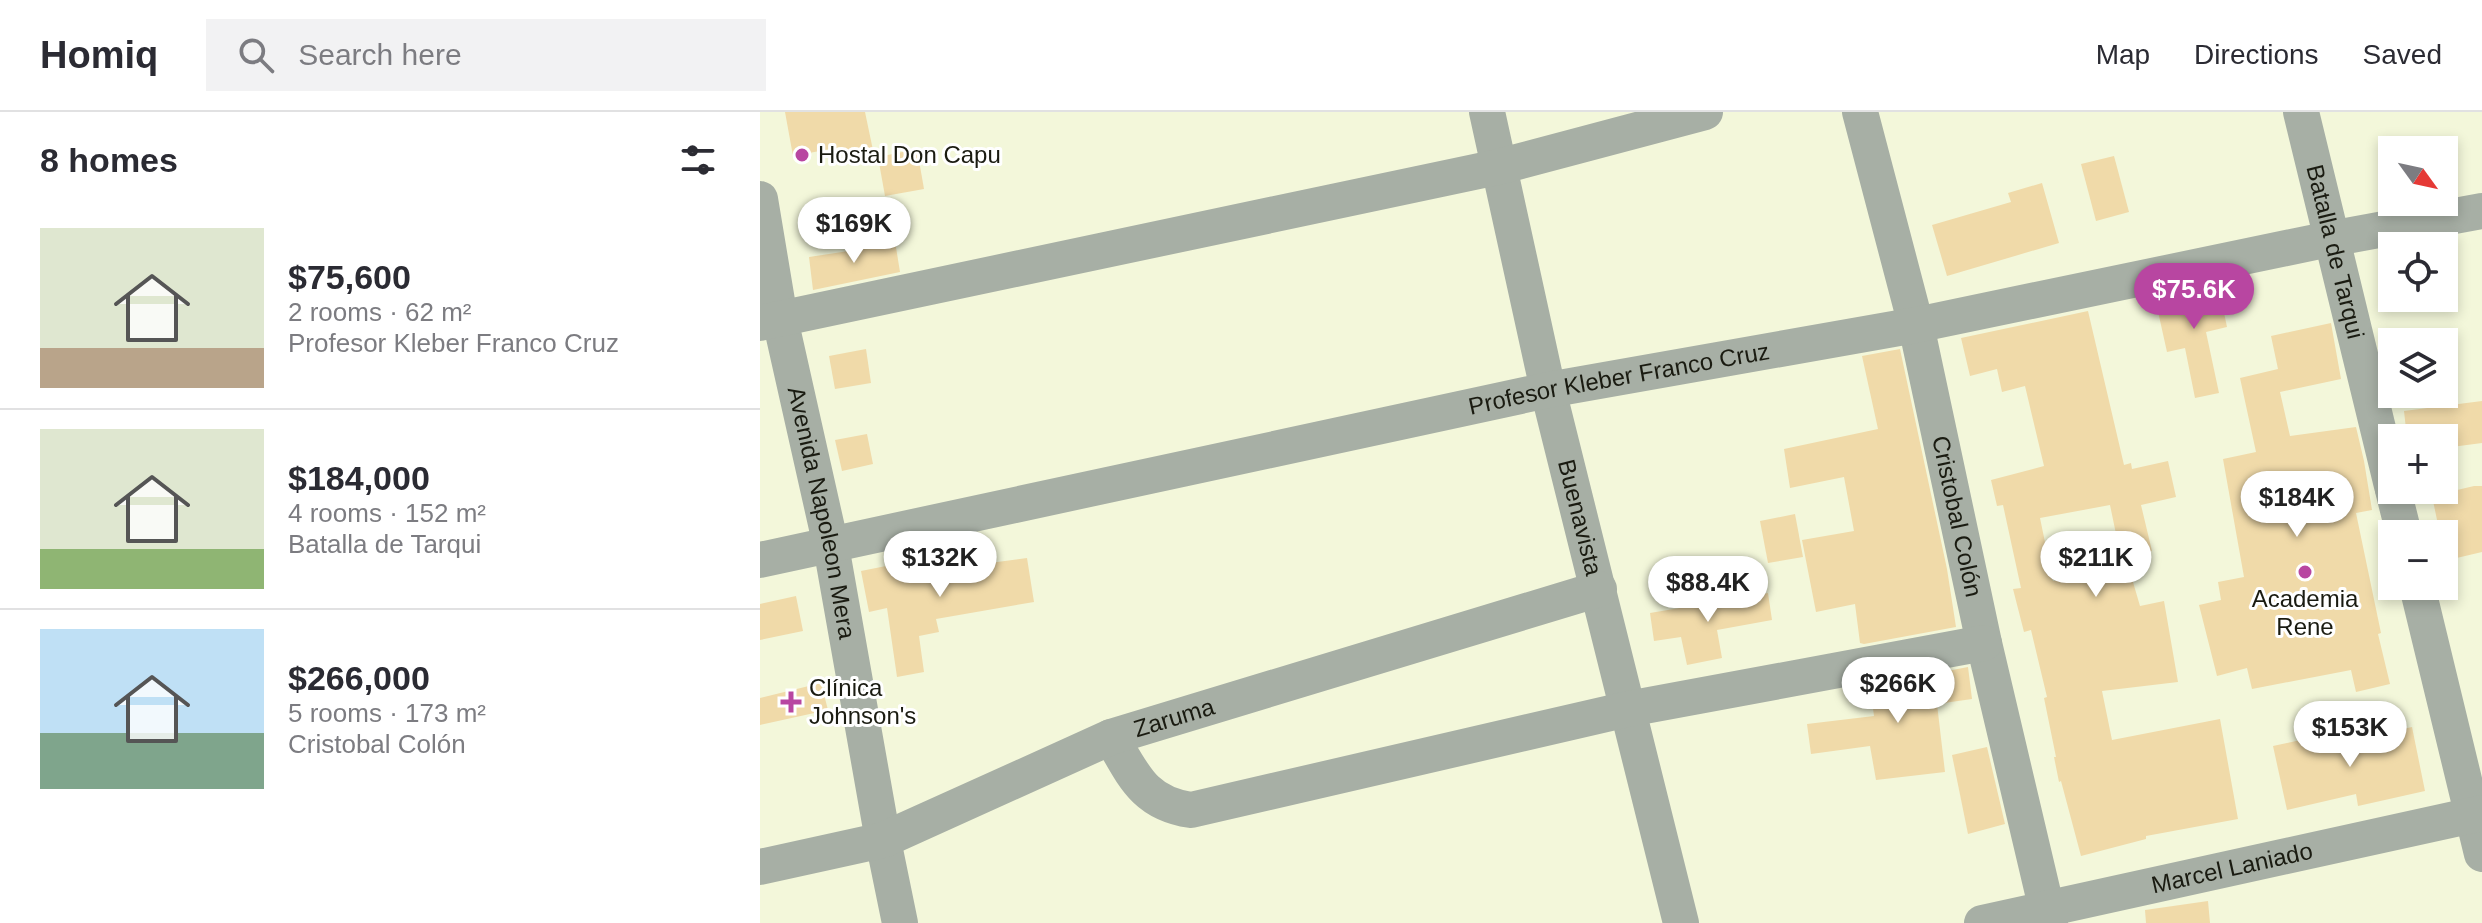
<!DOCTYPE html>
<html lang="en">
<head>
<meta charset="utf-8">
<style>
	:root { --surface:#fff; --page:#f2f2f3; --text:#2b2b33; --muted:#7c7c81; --line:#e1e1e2; --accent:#b846a1 }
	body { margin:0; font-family:Arial,sans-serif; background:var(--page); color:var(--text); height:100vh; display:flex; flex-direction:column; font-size:30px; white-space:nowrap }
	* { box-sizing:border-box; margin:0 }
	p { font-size:26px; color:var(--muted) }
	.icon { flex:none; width:44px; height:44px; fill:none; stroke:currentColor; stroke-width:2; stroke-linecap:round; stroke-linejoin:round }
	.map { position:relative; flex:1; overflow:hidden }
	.side { display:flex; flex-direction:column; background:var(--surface); width:760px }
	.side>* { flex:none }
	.needle { width:52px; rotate:123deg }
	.tools { position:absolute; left:1618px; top:24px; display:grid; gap:16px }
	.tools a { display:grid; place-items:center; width:80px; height:80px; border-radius:0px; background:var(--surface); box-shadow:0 4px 12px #0003; font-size:40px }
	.price { position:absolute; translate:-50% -68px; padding:0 18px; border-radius:28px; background:#fff; color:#222; font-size:26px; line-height:52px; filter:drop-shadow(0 2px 4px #0008) }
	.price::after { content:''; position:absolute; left:50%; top:48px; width:24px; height:18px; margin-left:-12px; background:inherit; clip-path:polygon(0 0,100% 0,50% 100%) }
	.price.current { background:var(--accent); color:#fff }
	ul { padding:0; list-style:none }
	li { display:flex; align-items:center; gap:24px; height:200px; padding:0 40px }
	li+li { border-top:2px solid var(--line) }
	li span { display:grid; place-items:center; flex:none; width:224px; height:160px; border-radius:0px; color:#555 }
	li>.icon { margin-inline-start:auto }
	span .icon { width:96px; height:96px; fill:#fffc; stroke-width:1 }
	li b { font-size:34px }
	h2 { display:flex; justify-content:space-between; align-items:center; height:96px; padding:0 40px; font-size:34px }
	header { display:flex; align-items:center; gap:48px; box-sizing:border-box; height:112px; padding:0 40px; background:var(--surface); border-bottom:2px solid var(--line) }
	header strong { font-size:38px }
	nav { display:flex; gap:44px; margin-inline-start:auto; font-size:28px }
	.search { width:560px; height:72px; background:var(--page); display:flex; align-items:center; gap:20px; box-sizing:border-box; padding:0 28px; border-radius:0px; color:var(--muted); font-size:30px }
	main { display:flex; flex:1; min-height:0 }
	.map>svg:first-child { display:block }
</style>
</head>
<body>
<header>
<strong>Homiq</strong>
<div class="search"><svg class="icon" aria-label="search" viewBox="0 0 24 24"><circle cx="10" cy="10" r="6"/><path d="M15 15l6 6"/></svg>Search here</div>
<nav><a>Map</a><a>Directions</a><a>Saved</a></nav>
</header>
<main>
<section class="side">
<h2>8 homes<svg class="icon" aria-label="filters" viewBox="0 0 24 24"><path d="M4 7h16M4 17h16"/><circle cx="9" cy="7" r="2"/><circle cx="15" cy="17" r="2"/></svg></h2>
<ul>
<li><span style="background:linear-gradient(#dfe7d0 75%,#b9a48a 0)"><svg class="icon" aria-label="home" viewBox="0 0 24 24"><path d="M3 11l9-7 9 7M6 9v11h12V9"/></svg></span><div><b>$75,600</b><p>2 rooms · 62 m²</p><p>Profesor Kleber Franco Cruz</p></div></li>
<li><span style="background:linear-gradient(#dfe7d0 75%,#8fb573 0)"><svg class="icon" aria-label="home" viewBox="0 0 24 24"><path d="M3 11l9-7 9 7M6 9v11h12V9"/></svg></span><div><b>$184,000</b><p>4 rooms · 152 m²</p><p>Batalla de Tarqui</p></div></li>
<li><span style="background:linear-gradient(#bfe0f5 65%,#7fa58c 0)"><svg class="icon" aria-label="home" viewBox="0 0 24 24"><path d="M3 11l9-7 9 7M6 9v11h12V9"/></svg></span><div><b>$266,000</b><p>5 rooms · 173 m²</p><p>Cristobal Colón</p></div></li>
</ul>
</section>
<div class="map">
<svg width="1722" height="811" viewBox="0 0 1722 811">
	<rect width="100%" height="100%" fill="#f3f7da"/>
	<g fill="#f0daa9">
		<polygon points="25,0 105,0 114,43 84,49 81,35 33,44"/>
		<polygon points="157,37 164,77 125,84 118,45"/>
		<polygon points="1354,44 1369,100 1336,109 1321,52"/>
		<polygon points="1282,71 1299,131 1187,164 1172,113 1251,90 1248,81"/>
		<polygon points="135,129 140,160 53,178 49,145 115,135 114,132"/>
		<polygon points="1458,172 1467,215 1446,220 1459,281 1435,286 1425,236 1407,240 1395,186"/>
		<polygon points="1328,199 1364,353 1371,351 1372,357 1408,349 1416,385 1381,393 1392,439 1361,446 1350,393 1280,406 1293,469 1368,453 1380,494 1404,489 1418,570 1342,579 1352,628 1460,607 1478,707 1386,724 1386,727 1321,744 1301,669 1299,670 1294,645 1296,645 1284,586 1287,585 1271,518 1264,520 1253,477 1261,476 1243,393 1237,394 1231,368 1284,354 1265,274 1242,280 1237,257 1210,264 1201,226"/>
		<polygon points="1571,211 1581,267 1520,280 1530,324 1596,315 1604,349 1612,398 1596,401 1621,521 1618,522 1630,572 1596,580 1591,558 1492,577 1487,556 1457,564 1439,493 1461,488 1458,470 1484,465 1463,347 1496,340 1480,266 1518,257 1511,224"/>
		<polygon points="106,237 111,271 75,277 69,244"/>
		<polygon points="1140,237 1187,457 1196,515 1104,532 1100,531 1095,492 1056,500 1042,428 1094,419 1084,365 1030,376 1024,337 1118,317 1102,244"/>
		<polygon points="1722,289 1722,331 1684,336 1684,326 1647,326 1644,299"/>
		<polygon points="107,322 113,352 82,359 75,328"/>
		<polygon points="1714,374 1722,374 1722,440 1684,449 1684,422 1680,422 1672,384"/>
		<polygon points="1035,402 1043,445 1008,451 1000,409"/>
		<polygon points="267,446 274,490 176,507 179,520 159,524 164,560 137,565 127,496 109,500 101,459 141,451 142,455 190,448 192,456"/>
		<polygon points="1008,481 1012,508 957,518 962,546 927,553 921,525 894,529 890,501"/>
		<polygon points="36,484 43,519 0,528 0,492"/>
		<polygon points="1208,555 1212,587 1177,592 1185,660 1116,668 1110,634 1051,642 1047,612 1114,604 1110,574"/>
		<polygon points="61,571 68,598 0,613 0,586"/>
		<polygon points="1652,615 1665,679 1598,694 1596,682 1527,698 1513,634 1563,623 1566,634"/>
		<polygon points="1227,635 1245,712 1208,722 1192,643"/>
		<polygon points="1448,789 1450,811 1386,811 1385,798"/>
	</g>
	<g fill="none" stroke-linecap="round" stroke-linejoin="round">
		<g stroke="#a7afa5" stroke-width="36">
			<path id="s1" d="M727 0 788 278 921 811"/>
			<path id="s2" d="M1100 0 1156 213 1224 531 1290 811"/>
			<path id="s3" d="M1541 0 1632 374"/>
			<path id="s4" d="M0 87 20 207 71 434 123 728 140 811"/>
			<polyline points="0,211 738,55 945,0"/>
			<polyline points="1633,378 1644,422"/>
			<path id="s5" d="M0 448 788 278 1156 213 1570 127 1722 99"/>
			<polyline points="1657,474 1722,742"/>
			<path d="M351 625C373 662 383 691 431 698L868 597 1224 531"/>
			<path id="s6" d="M0 755 123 728 351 625 839 477"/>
			<path id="s7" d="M1222 811 1722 701"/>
		</g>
	</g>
	<g fill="#b846a1" stroke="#fff" stroke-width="3">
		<circle cx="42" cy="43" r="8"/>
		<circle cx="1545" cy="460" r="8"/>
		<path d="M27 578h8v8h8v8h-8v8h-8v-8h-8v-8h8z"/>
	</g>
	<g text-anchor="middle" stroke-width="6" stroke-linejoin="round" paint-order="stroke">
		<g font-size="24" fill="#1a1b11" stroke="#fff" text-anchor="start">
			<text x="58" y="51">Hostal Don Capu</text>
			<text x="1545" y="495" text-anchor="middle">Academia<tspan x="1545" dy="28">Rene</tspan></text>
			<text x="49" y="584">Clínica<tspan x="49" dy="28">Johnson's</tspan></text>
		</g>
		<g font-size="24" fill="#1a1b11" stroke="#fff">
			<text dy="8" stroke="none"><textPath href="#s3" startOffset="144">Batalla de Tarqui</textPath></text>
			<text dy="8" stroke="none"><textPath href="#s5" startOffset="878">Profesor Kleber Franco Cruz</textPath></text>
			<text dy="8" stroke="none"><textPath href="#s4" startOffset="320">Avenida Napoleon Mera</textPath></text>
			<text dy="8" stroke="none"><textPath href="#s2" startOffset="416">Cristobal Colón</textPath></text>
			<text dy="8" stroke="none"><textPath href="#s1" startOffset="416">Buenavista</textPath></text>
			<text dy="8" stroke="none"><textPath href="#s6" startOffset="442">Zaruma</textPath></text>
			<text dy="8" stroke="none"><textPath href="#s7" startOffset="256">Marcel Laniado</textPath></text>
		</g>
	</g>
</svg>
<div class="tools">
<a><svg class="needle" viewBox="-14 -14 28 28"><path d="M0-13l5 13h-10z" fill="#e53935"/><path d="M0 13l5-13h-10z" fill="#7c7c81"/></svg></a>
<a><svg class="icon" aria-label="locate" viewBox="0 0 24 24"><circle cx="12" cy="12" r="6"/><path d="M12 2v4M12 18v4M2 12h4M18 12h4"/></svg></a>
<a><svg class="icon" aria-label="layers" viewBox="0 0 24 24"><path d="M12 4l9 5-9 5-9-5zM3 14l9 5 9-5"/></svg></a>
<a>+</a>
<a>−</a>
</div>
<b class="price" style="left:94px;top:153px">$169K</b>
<b class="price current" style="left:1434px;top:219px">$75.6K</b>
<b class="price" style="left:1537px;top:427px">$184K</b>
<b class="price" style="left:180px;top:487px">$132K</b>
<b class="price" style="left:1336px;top:487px">$211K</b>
<b class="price" style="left:948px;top:512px">$88.4K</b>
<b class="price" style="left:1138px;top:613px">$266K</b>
<b class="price" style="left:1590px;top:657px">$153K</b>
</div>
</main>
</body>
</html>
